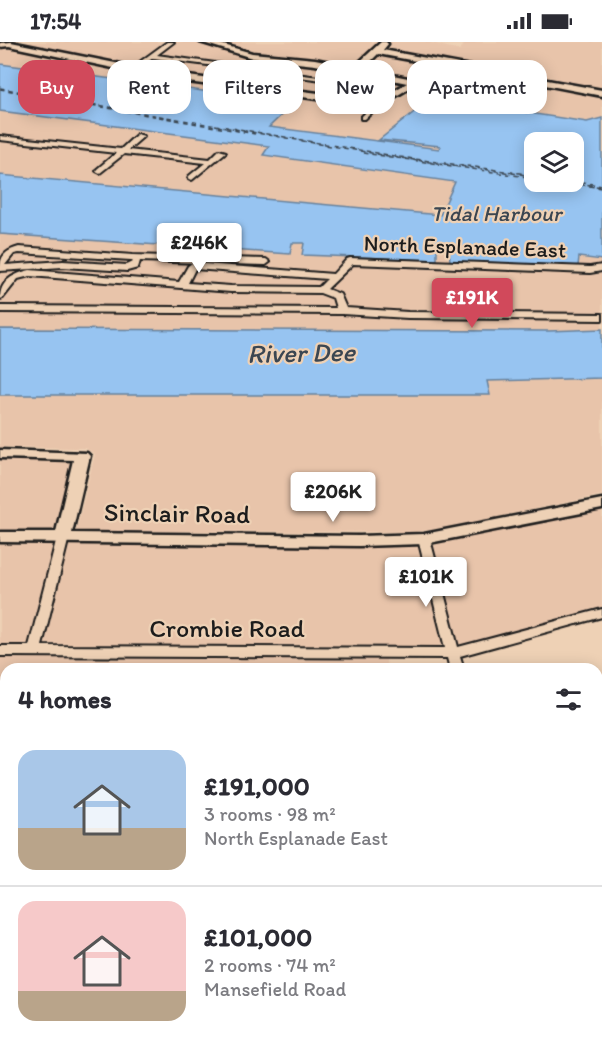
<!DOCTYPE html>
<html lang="en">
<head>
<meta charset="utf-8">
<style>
	:root { --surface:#fff; --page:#f7f7f7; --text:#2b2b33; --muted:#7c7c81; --line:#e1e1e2; --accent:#d1495b }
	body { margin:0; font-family:Itim,sans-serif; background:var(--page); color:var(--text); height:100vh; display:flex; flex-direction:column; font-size:22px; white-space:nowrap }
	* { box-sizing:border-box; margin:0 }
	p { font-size:20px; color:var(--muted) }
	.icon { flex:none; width:33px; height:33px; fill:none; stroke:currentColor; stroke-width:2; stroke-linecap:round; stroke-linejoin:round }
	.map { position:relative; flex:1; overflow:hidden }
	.panel { position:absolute; left:0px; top:621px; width:603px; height:386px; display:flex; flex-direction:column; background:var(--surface); border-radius:18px 18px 0 0; box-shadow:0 3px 15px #0003 }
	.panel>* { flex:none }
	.hud { position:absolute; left:18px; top:18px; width:567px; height:54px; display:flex; gap:12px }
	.buttons { position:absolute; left:524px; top:90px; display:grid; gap:12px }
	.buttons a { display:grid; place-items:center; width:60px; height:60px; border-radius:12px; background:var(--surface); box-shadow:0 3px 15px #0003; font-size:30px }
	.price { position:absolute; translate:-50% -51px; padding:0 14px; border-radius:6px; background:#fff; color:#222; font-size:20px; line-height:39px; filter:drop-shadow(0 2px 3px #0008) }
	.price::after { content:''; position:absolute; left:50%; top:36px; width:18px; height:14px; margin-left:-9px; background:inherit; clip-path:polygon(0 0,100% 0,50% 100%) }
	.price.current { background:var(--accent); color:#fff }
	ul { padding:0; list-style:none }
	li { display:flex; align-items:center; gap:18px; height:150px; padding:0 18px }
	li+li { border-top:2px solid var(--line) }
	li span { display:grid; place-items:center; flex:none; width:168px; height:120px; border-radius:18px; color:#555 }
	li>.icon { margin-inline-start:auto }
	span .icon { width:72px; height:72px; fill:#fffc; stroke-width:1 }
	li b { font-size:26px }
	h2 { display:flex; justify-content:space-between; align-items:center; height:72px; padding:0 18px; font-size:26px }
	.chip { padding:0 21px; border-radius:18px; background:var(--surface); box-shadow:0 3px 15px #0003; font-size:21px; line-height:54px }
	.chip.current { background:var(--accent); color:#fff }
	.status { display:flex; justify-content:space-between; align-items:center; height:42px; padding:0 30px; background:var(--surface); direction:ltr }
	.status svg { height:16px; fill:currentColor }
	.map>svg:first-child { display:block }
</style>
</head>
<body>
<div class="status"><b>17:54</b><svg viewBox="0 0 49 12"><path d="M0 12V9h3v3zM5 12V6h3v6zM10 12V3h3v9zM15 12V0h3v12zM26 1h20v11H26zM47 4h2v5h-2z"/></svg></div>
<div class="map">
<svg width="602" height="1006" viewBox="0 0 602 1006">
	<rect width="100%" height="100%" fill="#eed1b5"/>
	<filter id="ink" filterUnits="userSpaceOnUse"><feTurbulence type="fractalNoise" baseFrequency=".0167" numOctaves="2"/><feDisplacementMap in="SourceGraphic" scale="12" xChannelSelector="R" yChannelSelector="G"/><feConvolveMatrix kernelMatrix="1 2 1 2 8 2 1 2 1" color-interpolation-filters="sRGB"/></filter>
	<g filter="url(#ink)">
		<g fill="#e8c4aa" fill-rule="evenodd">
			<path d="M0 0H427L459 8 464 3 455 0H602V49L442 19 429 22 374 60 337 55 351 38 150 12 131 24 7 3 154 33 386 65 448 26 602 54V453L441 487 409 490 76 489 95 412 85 406 0 405ZM534 100H573V140H534Z"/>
			<polygon points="155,16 336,40 323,53 138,28"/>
			<polygon points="0,415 75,415 51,501 276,504 433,503 602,466 602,571 453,611 385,611 387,627 6,627 6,670 0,670"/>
		</g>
		<g fill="#97c4f1" stroke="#66819c" stroke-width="1.5" fill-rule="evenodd">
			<path d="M0 22 294 61 269 85 439 107 440 104 379 98 432 56 587 80 602 76V218L579 215 578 224 450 219 449 207H437V218L302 213 304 201H292L290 212 0 192V133L440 173 455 140 263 113 269 104 0 69ZM534 100H573V140H534Z"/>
			<polygon points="0,287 548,289 602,287 602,336 487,339 490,353 0,353"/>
		</g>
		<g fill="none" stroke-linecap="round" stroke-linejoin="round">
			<g stroke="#3b4651" stroke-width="1.5" stroke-dasharray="4.5 4" stroke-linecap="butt">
				<polyline points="0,46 400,116 534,134"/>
				<polyline points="0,47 255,92"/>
				<polyline points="215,83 400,115 534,133"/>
				<polyline points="363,111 534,136"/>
				<polyline points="573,138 602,144"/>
				<polyline points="564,140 602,146"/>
				<polyline points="579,141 602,145"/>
			</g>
			<defs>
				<g id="street">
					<polygon points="167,0 174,0 157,13 348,39 345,41 229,26 207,41 205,40 205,38 223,25 153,16 134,29 130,29 130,27"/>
					<polygon points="376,61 381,62 365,77 361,77 361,75"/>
					<polygon points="137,92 144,94 128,108 210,117 219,108 226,110 192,138 188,136 189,134 205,121 124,112 100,131 96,129 97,127 116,111 0,98 0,94 121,107"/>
					<path d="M19 205 133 213 266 217 270 220 266 223 140 219 138 226 127 229 63 225 0 229C0 214 5 209 19 205ZM19 211 131 218 133 220 127 223 63 219 5 223 14 212Z"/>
					<path d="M350 216 590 225 602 223V229L590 231 353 222 327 247 340 252 346 266 408 270 602 272V278L408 276 342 272 0 270V264L336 266 333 256 320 251 231 250 30 234 18 237 3 256 0 257C0 238 14 232 30 228L179 240 188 224 192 221 333 232 347 217ZM195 227 327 237 319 245 231 244 188 241Z"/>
					<polygon points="63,491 69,495 42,604 445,606 418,497 424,493 430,497 458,605 602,567 602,575 460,614 464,627 450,627 447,616 0,614 0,604 29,604 57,495"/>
					<polygon points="602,912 602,928 597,929 597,913"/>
					<rect x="0" y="935" width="6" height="16"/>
					<polygon points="425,1000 447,1000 444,1006 423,1006"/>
					<polygon points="541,1000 559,1000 560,1006 542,1006"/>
				</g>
				<g id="secondary">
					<path d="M11 0 165 31 326 52 350 30 315 23 252 16 200 0H213L252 11 315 17 354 25 381 0H386L388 2 383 8 602 48V54L446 24 378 65 165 37 9 4 0 5V1ZM378 12 437 23 413 37 363 27ZM358 31 407 41 376 59 335 54Z"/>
					<polygon points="0,408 87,411 90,414 72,491 359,494 424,492 602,457 602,467 424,502 359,504 0,500 0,490 56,490 73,418 0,416"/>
					<rect x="597" y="717" width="5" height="16"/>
					<rect x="0" y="734" width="6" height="16"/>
				</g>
			</defs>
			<use href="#street" stroke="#1c1c1c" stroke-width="4"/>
			<use href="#secondary" stroke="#1c1c1c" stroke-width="5"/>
			<use href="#street" fill="#eed1b5" fill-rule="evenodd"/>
			<use href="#secondary" fill="#eed1b5" fill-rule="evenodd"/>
		</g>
	</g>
	<g text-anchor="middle" stroke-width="4.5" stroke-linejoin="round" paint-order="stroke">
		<g font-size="22" font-style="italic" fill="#3b4651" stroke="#eed1b5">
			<text x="496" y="179">Tidal Harbour</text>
		</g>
		<g font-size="22" fill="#1c1c1c" stroke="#eed1b5">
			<text transform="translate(465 204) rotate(2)" y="8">North Esplanade East</text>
		</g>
		<g font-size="26" fill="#1c1c1c" stroke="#eed1b5">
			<text transform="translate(177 471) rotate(1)" y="9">Sinclair Road</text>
			<text x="227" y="595">Crombie Road</text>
		</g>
		<g font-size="27" font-style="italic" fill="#3b4651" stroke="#eed1b5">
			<text transform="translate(301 311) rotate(-1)" y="9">River Dee</text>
		</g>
	</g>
</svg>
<div class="buttons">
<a><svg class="icon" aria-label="layers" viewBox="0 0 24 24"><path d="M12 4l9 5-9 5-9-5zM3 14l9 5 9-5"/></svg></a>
</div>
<b class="price" style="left:199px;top:232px">£246K</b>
<b class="price current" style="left:472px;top:287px">£191K</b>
<b class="price" style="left:333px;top:481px">£206K</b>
<b class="price" style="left:426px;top:566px">£101K</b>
<div class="hud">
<a class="chip current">Buy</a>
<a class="chip">Rent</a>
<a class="chip">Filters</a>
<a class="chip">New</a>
<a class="chip">Apartment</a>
</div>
<section class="panel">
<h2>4 homes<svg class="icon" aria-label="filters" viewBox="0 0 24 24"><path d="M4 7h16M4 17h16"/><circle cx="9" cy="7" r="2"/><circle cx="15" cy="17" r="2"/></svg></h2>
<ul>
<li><span style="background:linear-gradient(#a9c7e8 65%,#b9a48a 0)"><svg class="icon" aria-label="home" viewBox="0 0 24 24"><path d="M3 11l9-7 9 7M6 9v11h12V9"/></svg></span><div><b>£191,000</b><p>3 rooms · 98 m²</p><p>North Esplanade East</p></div></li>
<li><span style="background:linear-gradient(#f6c9c9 75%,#b9a48a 0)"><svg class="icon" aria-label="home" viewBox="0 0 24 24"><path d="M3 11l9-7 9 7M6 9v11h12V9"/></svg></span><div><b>£101,000</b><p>2 rooms · 74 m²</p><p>Mansefield Road</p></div></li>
</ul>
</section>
</div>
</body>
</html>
